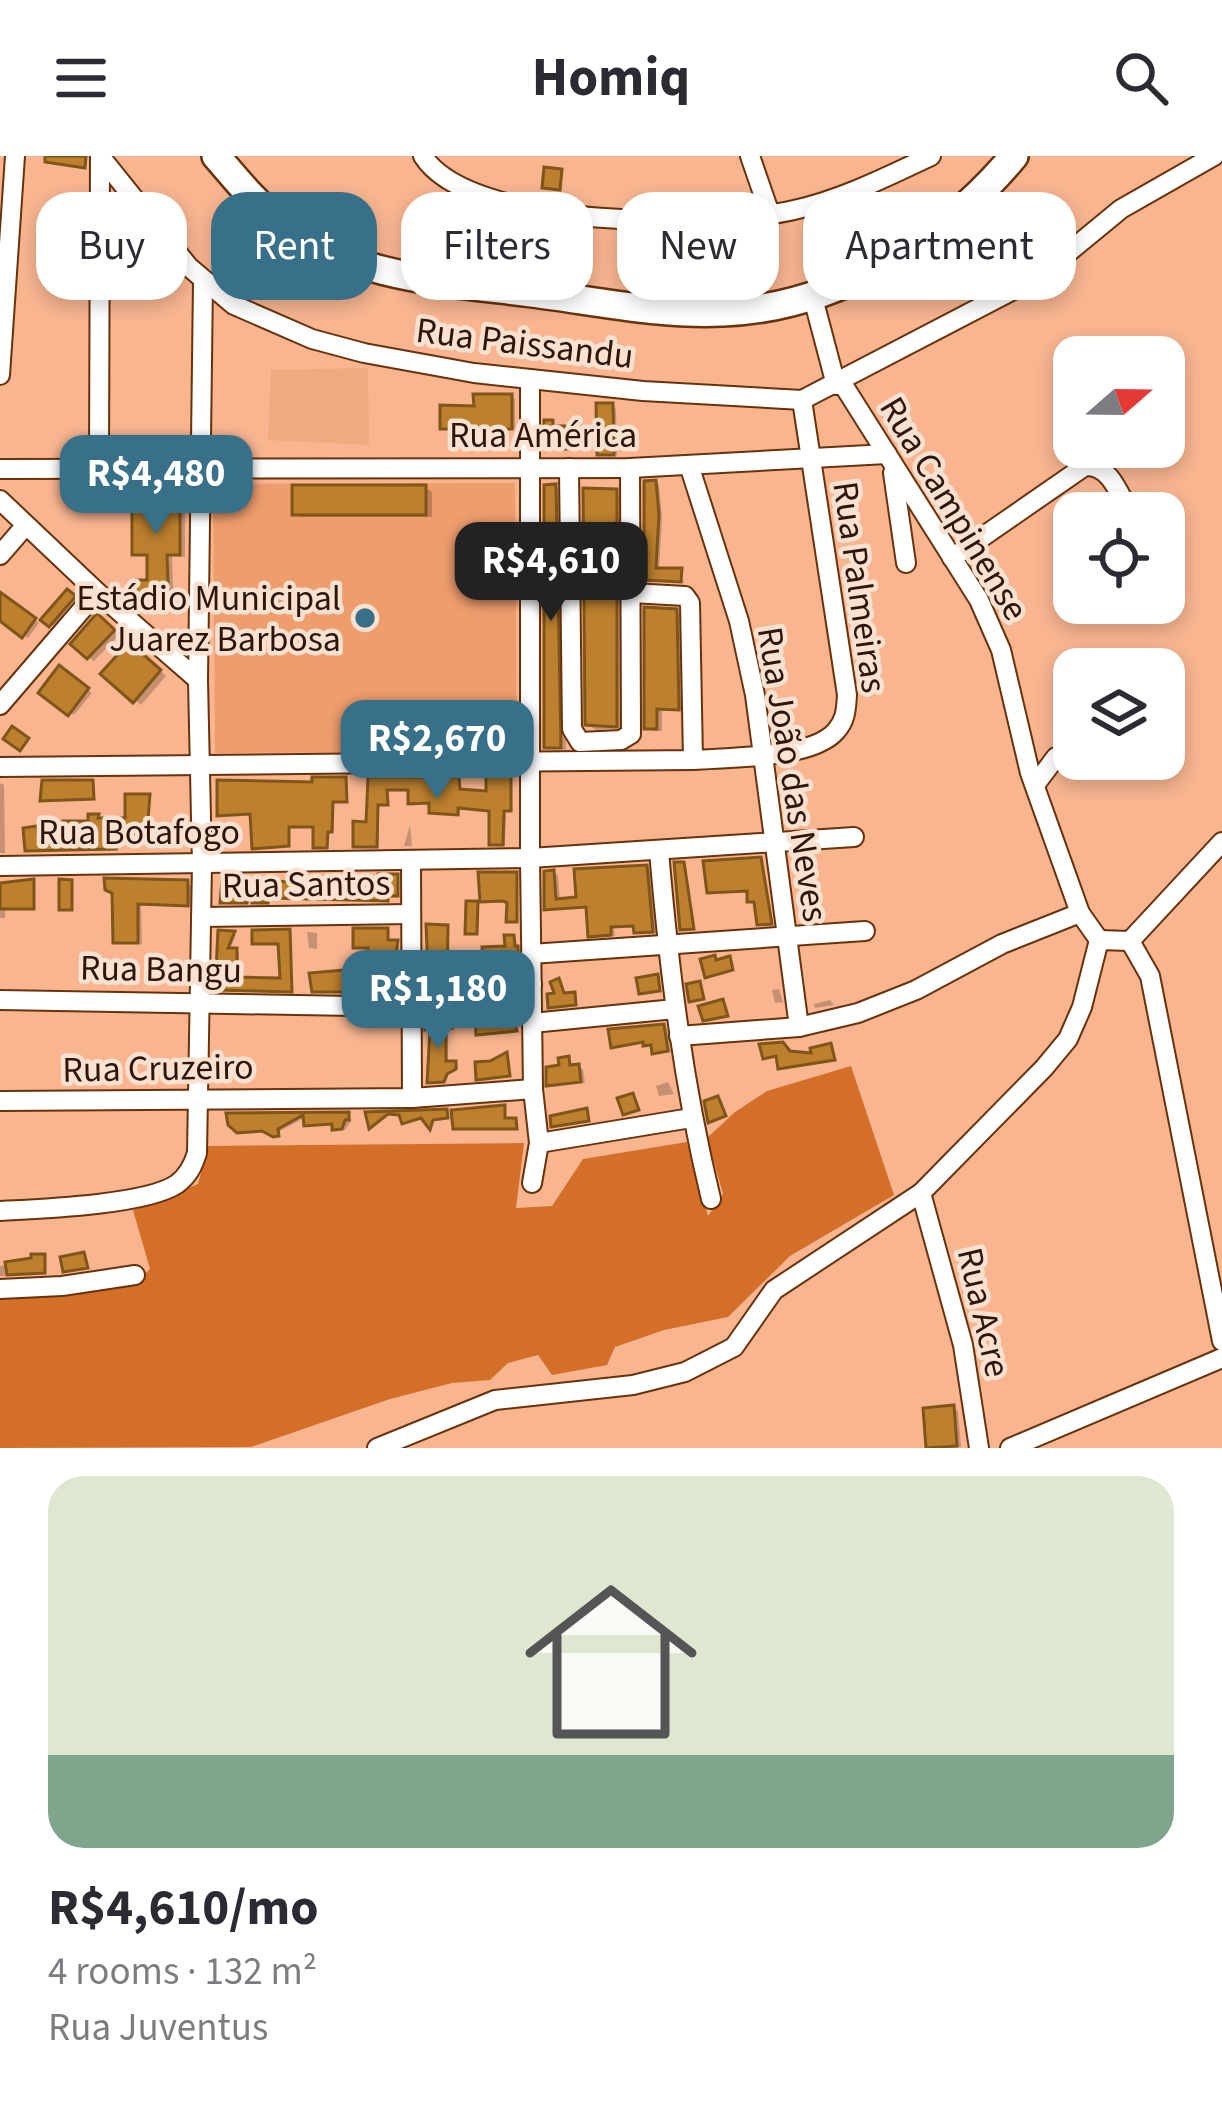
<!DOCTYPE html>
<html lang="en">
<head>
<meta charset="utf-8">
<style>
	:root { --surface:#fff; --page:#f2f2f3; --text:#2b2b33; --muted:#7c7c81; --line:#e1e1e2; --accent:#38708a }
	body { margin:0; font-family:"Source Sans 3",sans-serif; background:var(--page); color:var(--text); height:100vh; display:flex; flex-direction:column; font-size:45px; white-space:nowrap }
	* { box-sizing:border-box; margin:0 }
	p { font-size:39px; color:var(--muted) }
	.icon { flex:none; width:66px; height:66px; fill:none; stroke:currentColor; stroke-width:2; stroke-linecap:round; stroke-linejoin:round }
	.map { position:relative; height:1292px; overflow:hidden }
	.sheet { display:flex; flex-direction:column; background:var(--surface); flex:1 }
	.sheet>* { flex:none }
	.banner { position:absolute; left:36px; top:36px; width:1152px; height:108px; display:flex; gap:24px }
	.needle { width:78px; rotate:70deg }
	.tools { position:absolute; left:1053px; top:180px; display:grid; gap:24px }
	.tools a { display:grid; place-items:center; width:132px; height:132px; border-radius:24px; background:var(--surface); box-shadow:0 6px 18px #0003; font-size:60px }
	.price { position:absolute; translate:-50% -102px; padding:0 27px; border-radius:24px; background:var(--accent); color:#fff; font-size:39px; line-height:78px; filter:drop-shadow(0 3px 6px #0008) }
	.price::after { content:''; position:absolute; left:50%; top:72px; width:36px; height:27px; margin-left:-18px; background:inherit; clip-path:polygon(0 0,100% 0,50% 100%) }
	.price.on { background:#222; color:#fff }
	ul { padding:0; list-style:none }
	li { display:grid; align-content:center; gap:24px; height:636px; padding:0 48px }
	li+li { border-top:3px solid var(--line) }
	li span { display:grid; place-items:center; height:372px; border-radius:36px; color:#555 }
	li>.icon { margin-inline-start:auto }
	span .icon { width:216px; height:216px; fill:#fffc; stroke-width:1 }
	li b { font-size:51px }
	.tag { padding:0 42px; border-radius:36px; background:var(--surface); box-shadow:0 6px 18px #0003; font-size:42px; line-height:108px }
	.tag.on { background:var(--accent); color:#fff }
	header { display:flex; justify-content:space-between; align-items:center; height:156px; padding:0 48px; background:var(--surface); font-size:54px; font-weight:700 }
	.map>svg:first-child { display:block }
</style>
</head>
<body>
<header><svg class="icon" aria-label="menu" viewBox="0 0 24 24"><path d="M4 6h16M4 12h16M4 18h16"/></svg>Homiq<svg class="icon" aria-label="search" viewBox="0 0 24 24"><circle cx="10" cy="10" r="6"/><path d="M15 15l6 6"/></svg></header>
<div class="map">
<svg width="1222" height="1292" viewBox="0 0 1222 1292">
	<rect width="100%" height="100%" fill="#f8b590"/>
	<polygon fill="#f1a97f" points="368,212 369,289 268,284 271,214"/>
	<polygon fill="#ee9d6d" points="515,327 517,596 215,597 213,328"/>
	<polygon fill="#d46f29" points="851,910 894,1039 790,1100 728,1161 664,1174 615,1191 607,1209 552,1219 538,1199 508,1207 490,1224 452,1227 390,1243 251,1291 0,1292 0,1142 134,1129 150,1113 133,1054 198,1028 208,990 524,987 516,1052 552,1050 583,1003 687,986 708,1060 723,1038 707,982 735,956 767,935"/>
	<g fill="#0003">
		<polygon points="511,241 515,243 515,273 443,271"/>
		<polygon points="612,250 616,253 617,299 604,299 600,297"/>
		<polygon points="655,327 659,329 662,362 659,415 681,415 684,427 647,422"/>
		<polygon points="179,330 185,334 185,401 172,400 174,455 156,455 150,452 150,445 140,441 150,427 150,400 135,397"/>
		<polygon points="555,331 561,335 566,594 547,590"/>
		<polygon points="426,332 432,336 432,361 302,361 295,357"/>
		<polygon points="586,335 622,339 623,572 596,574 590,570"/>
		<polygon points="68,436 76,443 53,470 44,464"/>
		<polygon points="3,441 39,467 28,482 0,462"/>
		<polygon points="676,456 682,459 683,555 662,555 662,575 653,575 647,571"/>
		<polygon points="103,465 119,479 94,505 88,501"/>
		<polygon points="136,493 166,520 141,549 104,518"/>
		<polygon points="60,513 92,537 74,559 43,536"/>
		<polygon points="510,622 513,655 506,655 505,689 494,689 492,654 460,652 460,659 435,657 432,647 414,647 411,634 389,634 389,648 379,649 379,691 359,691 369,669 371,624 458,624 462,636 488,638"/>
		<polygon points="346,624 348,645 334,646 334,675 329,675 329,691 318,691 316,670 290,670 290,690 257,692 253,658 315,629"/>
		<polygon points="0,627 4,629 5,697 0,697"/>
		<polygon points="149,641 150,677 118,677 118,693 31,695 36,673 40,681 66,680 91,668 91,661 128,665"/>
		<polygon points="410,669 412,690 403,690 404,690"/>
		<polygon points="646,712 650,715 656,777 642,778 636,770 614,772 615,780 595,781 591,779 590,752 547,752 554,717 558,719 560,745 579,744"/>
		<polygon points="35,727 35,753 5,753 5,762 0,762 0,730"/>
		<polygon points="187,727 192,730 191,751 141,749 142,788 116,785 115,736"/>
		<polygon points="447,772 448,837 434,837"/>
		<polygon points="387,775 390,787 399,788 394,824 399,826 400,837 385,836"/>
		<polygon points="289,776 293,835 220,834 220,777 236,779 229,795 239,796 238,824 283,825"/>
		<polygon points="307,776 317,777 317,793 309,792"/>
		<polygon points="513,782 521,796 522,824 514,829 510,827 508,804 486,802 508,793"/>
		<polygon points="779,833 783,846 775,847 772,834"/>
		<polygon points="830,844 834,849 815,852 814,848"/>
		<polygon points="448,868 452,873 447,875 448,908 458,909 458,913 449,918 446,926 432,927 433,875"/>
		<polygon points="664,871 667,873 671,896 658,898 654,890 644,887 614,890"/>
		<polygon points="763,890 815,900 830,890 837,905 785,913 779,901 765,902"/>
		<polygon points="568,903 573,911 583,913 585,927 549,928"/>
		<polygon points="668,926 674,938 659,940 656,930"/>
		<polygon points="348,959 352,964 345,974 339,974 335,968 310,970 306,961 280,975 279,981 269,975 243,978 230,960"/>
		<polygon points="44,1101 46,1117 0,1120 0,1110"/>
		<polygon points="953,1252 958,1255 961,1291 929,1291"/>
	</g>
	<g fill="#bc802f" stroke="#805519" stroke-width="3">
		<polygon points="45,0 86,0 85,12 45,6"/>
		<polygon points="544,11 562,13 560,34 542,32"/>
		<polygon points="473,238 512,238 512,273 440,273 440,249 474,250"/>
		<polygon points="596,247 613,247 614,299 597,299"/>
		<polygon points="544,264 553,264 553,270 576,270 574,293 560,293 560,279 544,280"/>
		<polygon points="656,324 659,359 656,412 682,412 681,426 644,424 644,325"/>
		<polygon points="132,327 180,327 180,399 167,399 169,453 147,454 147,443 137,443 136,424 147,424 147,399 132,399"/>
		<polygon points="556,328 561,592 544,592 544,329"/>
		<rect x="292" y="329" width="134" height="30"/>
		<polygon points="583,332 617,333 617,571 585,569"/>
		<polygon points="67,433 76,440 49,471 40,464"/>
		<polygon points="0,436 36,462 22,482 0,465"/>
		<polygon points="644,451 677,453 679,554 657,553 657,573 644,573"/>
		<polygon points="97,457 115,474 87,503 70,488"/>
		<polygon points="129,486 161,514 133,547 100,518"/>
		<polygon points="59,509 89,532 68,560 38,537"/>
		<polygon points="12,570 29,582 20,595 3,583"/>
		<polygon points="511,619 511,655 504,655 503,689 489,689 489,655 458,652 458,659 429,657 429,647 408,648 408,634 387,634 388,649 378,649 377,691 353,691 353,665 366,666 368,621 459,621 460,633 486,635 486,620"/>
		<polygon points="312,621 346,621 347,646 333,646 332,676 328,676 327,692 313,692 313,671 289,671 289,690 252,693 250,658 217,660 217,624 312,626"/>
		<polygon points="42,624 93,624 94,643 40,645"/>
		<polygon points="125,638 150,638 147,677 116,677 116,693 25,695 23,672 37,670 38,678 63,677 63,665 88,665 88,658 99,658 98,662 125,662"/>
		<polygon points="761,701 772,768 757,769 754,746 747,746 747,735 707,737 703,705"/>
		<polygon points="674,706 684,706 694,773 680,774"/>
		<polygon points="647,709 653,776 634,777 633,770 611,771 611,779 588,781 586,751 544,754 544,715 554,714 556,743 576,741 574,713"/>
		<polygon points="478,716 517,716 517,766 506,766 507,747 503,745 480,746"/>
		<polygon points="378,718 398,718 398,740 388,740 388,745 275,742 276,725 306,727 306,720 332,722 332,730 356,732 356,741 377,732"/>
		<polygon points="104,722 188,724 188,750 138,748 138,787 113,787 112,737 105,734"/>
		<polygon points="34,723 34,753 0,753 0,727"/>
		<polygon points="59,723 72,724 72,754 59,754"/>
		<polygon points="222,723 254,724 253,733 268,742 268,747 252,747 252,734 247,747 220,747"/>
		<polygon points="466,745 478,745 477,778 465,778"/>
		<polygon points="426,768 448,769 447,838 429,838"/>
		<polygon points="353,772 388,772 388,784 398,784 393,821 398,822 398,837 380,837 382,816 367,816 368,792 353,792"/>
		<polygon points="290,773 292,836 215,834 218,774 235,775 228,792 237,792 237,821 280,822 278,788 252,788 252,774"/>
		<polygon points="504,779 514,779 515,790 518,790 518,822 507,829 505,802 483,804 482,791 505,790"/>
		<polygon points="715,799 716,804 730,800 733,814 705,822 700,803"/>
		<polygon points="345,814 345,836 312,836 309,817"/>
		<polygon points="658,818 660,835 639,838 636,822"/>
		<polygon points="559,822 564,837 575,836 576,849 548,852 547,838 554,837 550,826"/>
		<polygon points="700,825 704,843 689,846 686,828"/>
		<polygon points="723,843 728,860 703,865 698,850"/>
		<polygon points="504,858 513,860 517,875 476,879 475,864"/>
		<polygon points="425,865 449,865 452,872 446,874 446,905 456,905 456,913 447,918 444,926 427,927 430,874 425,874"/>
		<polygon points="664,868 668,895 652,898 651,889 643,890 643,886 611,892 608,873"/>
		<polygon points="783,886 790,895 811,897 810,892 831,887 835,904 778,913 776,900 763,903 759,888"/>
		<polygon points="507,896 510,920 476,924 475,906 490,905"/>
		<polygon points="569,900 570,909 579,908 581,926 546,930 546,911 559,909 558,902"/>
		<polygon points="633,937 639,954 623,959 617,942"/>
		<polygon points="718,940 726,960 708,967 704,945"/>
		<polygon points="505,949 505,962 516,962 517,973 453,973 451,954"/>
		<polygon points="587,952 589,965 551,971 550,960"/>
		<polygon points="447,953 448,962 433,964 430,974 421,962 402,968 399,959 388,958 369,973 365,956"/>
		<polygon points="349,956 349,964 345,964 342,973 332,974 332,968 304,970 303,959 278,973 279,980 273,981 262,975 237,977 228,969 226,957"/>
		<polygon points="84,1096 88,1112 63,1116 60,1101"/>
		<polygon points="31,1098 45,1098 45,1117 7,1119 5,1106 31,1102"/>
		<polygon points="954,1249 957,1290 926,1292 923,1252"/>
	</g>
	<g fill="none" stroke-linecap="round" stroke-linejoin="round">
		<defs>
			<g id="minor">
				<polyline points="100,0 189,111 234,149 312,183 364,197 474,217 643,235 802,244 1021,130 1053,109 1121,53 1214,0"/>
				<path d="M423 0C470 74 715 72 794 54 841 44 888 20 931 0"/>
				<polyline points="750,0 770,58"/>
				<polyline points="812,138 836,229"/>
				<polyline points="0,219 15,0"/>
				<polyline points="530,223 530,702 533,933 539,987 532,1027"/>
				<polyline points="842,227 979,444 1001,494 1030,617 1080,757 1099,784"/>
				<polyline points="689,309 739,465 755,539 799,871"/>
				<polyline points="99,311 100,0"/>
				<polyline points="569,312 572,573 580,586 621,584 631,578 630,312"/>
				<polyline points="0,313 630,312 887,298"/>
				<polyline points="893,317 906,407"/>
				<polyline points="0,344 97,436 198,524"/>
				<polyline points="0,399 26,369"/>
				<path d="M952 402 1085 310C1110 308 1119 338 1130 357"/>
				<polyline points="632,437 685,440 690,447 693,604"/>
				<polyline points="0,549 97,436"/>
				<path d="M0 611 693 604C730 601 812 603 836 575 846 564 846 553 847 539L802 244"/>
				<polyline points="1035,629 1056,601 1074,595"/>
				<path d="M659 695C669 813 683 928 711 1043"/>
				<polyline points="411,705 412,942"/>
				<polyline points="0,710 530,702 854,681"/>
				<polyline points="201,761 411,758"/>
				<polyline points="1099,784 1130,785 1222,686"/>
				<polyline points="1130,785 1150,820 1222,1185"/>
				<polyline points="531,798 865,775"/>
				<polyline points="0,844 468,852 516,841 532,828"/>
				<polyline points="532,867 675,853"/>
				<polyline points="679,880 799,871 858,857 916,834 1002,788 1080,757"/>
				<polyline points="0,945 412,942 533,933"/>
				<polyline points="539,987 691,962"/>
				<polyline points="921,1037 963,1189 979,1292"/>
				<path d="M0 1055C39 1053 146 1049 177 1028 188 1020 193 1010 197 997L202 708 198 524 203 126"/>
				<polyline points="0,1133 62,1130 135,1119"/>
				<polyline points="377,1292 495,1244 633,1229 685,1216 734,1191 774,1134 921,1037 1044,912 1068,883 1082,851 1099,784"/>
				<polyline points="1010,1292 1222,1202"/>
			</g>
			<path id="highway" d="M216 0C236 23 255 47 279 66 350 122 446 126 532 137 595 145 660 159 723 156 836 152 944 84 1014 0"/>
		</defs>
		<use href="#minor" stroke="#69320b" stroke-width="22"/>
		<use href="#highway" stroke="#69320b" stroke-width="32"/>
		<use href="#minor" stroke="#fff" stroke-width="18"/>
		<use href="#highway" stroke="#fff" stroke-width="27"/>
	</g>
	<circle fill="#38708a" stroke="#fce1d1" stroke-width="4.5" cx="365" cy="462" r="12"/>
	<g text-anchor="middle" stroke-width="9" stroke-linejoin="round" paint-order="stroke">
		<g font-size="36" fill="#2d1507" stroke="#fce1d1">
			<text transform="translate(525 186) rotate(7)" y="13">Rua Paissandu</text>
			<text x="543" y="291">Rua América</text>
			<text transform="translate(955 352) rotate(59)" y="13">Rua Campinense</text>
			<text transform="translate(861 431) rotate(82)" y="13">Rua Palmeiras</text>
			<text transform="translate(794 618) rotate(81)" y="13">Rua João das Neves</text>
			<text x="139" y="688">Rua Botafogo</text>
			<text transform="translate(306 727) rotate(-1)" y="13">Rua Santos</text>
			<text transform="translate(161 812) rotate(1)" y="13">Rua Bangu</text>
			<text transform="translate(158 911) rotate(-1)" y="13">Rua Cruzeiro</text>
			<text transform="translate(985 1156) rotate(77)" y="13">Rua Acre</text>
		</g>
		<g font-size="36" fill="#2d1507" stroke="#fce1d1" text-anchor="end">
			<text x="341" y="454">Estádio Municipal<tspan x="341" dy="41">Juarez Barbosa</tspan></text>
		</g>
	</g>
</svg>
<div class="tools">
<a><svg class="needle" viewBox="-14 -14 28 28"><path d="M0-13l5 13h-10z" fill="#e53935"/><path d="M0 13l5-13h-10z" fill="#7c7c81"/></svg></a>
<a><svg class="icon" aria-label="locate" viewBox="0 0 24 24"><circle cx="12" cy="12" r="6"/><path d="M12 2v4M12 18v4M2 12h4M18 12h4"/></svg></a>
<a><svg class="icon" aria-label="layers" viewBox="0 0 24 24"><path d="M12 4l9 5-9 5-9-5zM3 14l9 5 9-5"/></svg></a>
</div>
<b class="price" style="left:156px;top:381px">R$4,480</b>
<b class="price on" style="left:551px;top:468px">R$4,610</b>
<b class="price" style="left:437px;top:646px">R$2,670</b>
<b class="price" style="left:438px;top:896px">R$1,180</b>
<div class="banner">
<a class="tag">Buy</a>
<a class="tag on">Rent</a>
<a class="tag">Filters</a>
<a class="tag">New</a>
<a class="tag">Apartment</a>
</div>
</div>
<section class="sheet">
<ul>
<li><span style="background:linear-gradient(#dfe7d0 75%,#7fa58c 0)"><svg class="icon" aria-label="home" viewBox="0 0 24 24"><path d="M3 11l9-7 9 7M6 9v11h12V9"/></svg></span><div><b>R$4,610/mo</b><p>4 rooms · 132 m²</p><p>Rua Juventus</p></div></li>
</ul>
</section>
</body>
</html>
